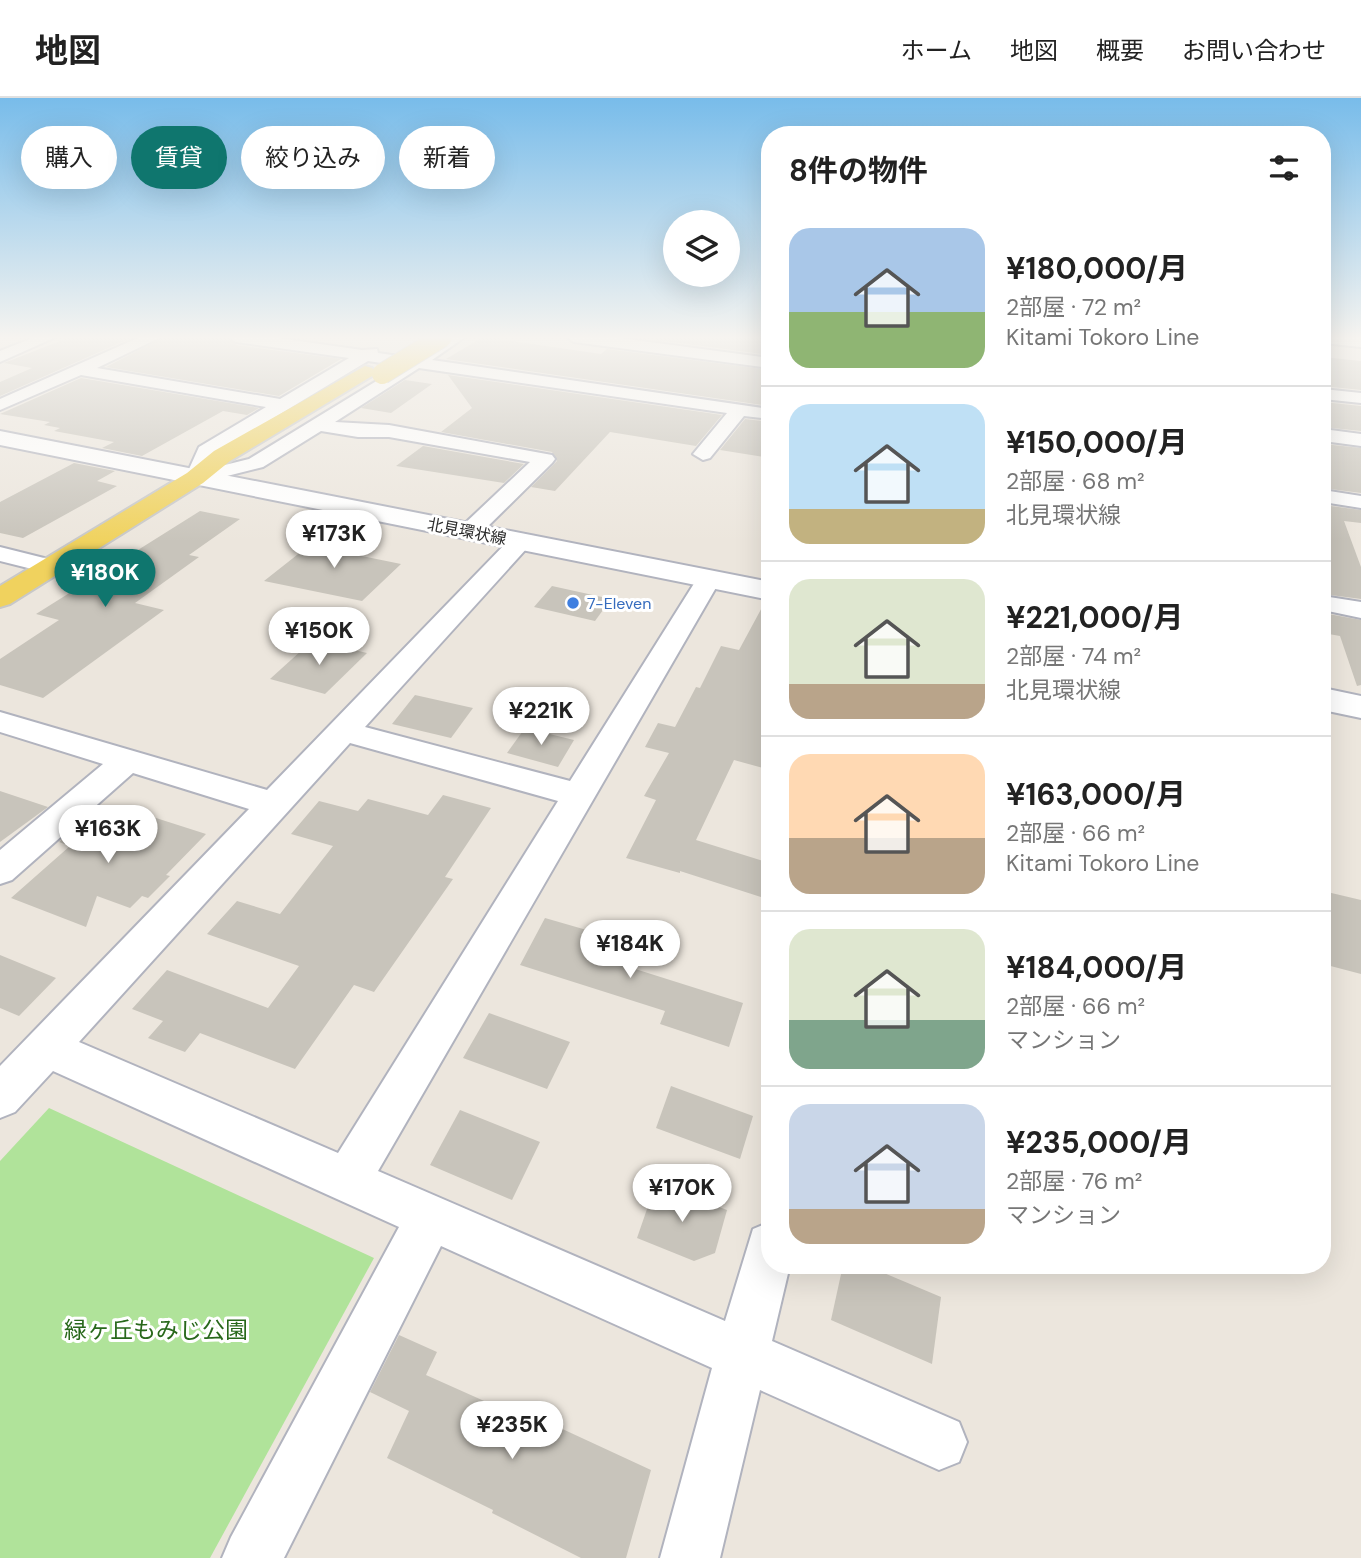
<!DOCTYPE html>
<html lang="ja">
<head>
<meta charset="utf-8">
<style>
	:root { --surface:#fff; --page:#f6f6f6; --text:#222; --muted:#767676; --line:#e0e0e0; --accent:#0f766e }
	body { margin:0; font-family:"DM Sans","Noto Sans JP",sans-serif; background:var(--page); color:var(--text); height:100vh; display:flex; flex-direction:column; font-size:26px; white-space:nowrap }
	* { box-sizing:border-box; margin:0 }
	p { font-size:23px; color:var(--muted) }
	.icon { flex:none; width:38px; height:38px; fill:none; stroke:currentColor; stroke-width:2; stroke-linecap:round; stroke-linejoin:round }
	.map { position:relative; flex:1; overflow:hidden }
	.details { position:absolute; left:761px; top:28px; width:570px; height:1148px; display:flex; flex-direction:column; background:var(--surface); border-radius:28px; box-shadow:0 7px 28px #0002 }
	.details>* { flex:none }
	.top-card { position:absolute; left:21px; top:28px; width:635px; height:63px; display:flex; gap:14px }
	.tools { position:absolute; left:663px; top:112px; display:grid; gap:14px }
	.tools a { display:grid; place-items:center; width:77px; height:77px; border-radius:50%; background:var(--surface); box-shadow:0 7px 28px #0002; font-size:35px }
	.price { position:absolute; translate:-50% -60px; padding:0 16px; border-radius:24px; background:#fff; color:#222; font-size:23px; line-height:46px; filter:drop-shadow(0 2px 4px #0008) }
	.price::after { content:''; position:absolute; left:50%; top:42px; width:21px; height:16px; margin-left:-10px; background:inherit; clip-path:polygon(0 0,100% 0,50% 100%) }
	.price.active { background:var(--accent); color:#fff }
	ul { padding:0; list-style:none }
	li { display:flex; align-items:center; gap:21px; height:175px; padding:0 28px }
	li+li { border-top:2px solid var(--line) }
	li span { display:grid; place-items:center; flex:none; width:196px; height:140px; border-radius:21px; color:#555 }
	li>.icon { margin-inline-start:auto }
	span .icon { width:84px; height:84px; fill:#fffc; stroke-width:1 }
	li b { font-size:30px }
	h2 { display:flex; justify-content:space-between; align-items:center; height:84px; padding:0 28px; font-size:30px }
	.pill { padding:0 24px; border-radius:32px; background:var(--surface); box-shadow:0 7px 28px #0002; font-size:24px; line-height:63px }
	.pill.active { background:var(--accent); color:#fff }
	header { display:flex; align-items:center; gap:42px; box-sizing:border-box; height:98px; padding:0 35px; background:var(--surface); border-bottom:2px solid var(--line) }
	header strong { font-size:33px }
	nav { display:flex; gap:38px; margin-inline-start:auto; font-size:24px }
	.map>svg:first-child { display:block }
</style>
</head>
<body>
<header>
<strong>地図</strong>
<nav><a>ホーム</a><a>地図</a><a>概要</a><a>お問い合わせ</a></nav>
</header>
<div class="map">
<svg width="1361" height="1460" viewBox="0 0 1361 1460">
	<rect width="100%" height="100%" fill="#ece6dd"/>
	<polygon fill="#b0e39a" points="49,1010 374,1160 210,1460 0,1460 0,1063"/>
	<g fill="#c8c4bb">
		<polygon points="70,239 133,239 0,298 0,284 32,270 4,265"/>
		<polygon points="164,239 226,239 236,247 341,261 279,298 106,269"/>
		<polygon points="483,239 601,256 607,251 770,272 770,308 446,261"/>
		<polygon points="635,239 770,239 770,257"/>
		<polygon points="1323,259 1361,263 1361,292 1323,288"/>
		<polygon points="448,277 722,317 696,348 610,334 555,393 531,389 557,363 552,354 441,334 472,310"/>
		<polygon points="81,280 259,310 247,317 223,313 142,358 102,350 114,344 54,333 60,330 44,327 50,324 0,316"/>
		<polygon points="405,282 432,286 391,315 361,310"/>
		<polygon points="1323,304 1361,308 1361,333 1323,329"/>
		<polygon points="745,321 770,324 770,360 720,352"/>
		<polygon points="1323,346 1361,350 1361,395 1323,390"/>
		<polygon points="423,348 524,366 504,385 396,368"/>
		<polygon points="74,365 115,373 97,383 117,388 23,440 0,435 0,404"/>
		<polygon points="1323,407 1361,412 1361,425 1344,423 1361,469 1361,501 1323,496"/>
		<polygon points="200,413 240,421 189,457 199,459 135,505 164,512 43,600 0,587 0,561 59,522 36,516"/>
		<polygon points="321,438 363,447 352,456 401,466 362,503 264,483"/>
		<polygon points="552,488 611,501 595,523 534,509"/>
		<polygon points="765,504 770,504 770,672 734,662 696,742 770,765 770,802 680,773 680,775 626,760 656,702 644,698 669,655 645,649 658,625 675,629 696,589 700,590 721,548 739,552"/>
		<polygon points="1323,515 1361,522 1361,587 1357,588 1340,538 1323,535"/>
		<polygon points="313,542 367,555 325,596 270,581"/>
		<polygon points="415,597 473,610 451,640 392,626"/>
		<polygon points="525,630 574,642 558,669 507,655"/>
		<polygon points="0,693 48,709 0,744"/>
		<polygon points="443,697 491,710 445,779 453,781 374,894 354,887 295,971 200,935 185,954 148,940 163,923 132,911 167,872 268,910 299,868 207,836 237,803 280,816 333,748 291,736 319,703 358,713 368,701 428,717"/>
		<polygon points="99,709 151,725 156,720 206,736 166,777 170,778 148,800 142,798 130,810 97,798 86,829 11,800 70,748 59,744"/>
		<polygon points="1323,793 1361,802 1361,876 1323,866"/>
		<polygon points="545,820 642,848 632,870 743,905 729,949 660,926 665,913 520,867"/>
		<polygon points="0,857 56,880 19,918 0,910"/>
		<polygon points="489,915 570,944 547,991 463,960"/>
		<polygon points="671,988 753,1018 740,1061 656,1030"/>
		<polygon points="460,1012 540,1044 512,1102 430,1067"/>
		<polygon points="656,1085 727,1112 715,1155 694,1163 637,1140"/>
		<polygon points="843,1167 865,1167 941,1199 932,1266 831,1222"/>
		<polygon points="399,1237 437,1254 426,1277 527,1322 530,1316 651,1372 626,1460 581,1460 492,1415 493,1412 387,1360 409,1313 370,1294"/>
	</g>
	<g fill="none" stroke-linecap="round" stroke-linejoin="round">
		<defs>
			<g id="street">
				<polygon points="35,239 56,239 0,264 0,253"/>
				<path d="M140 239H161L97 270 280 301 349 260 236 244 229 239H271L362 252 377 251 378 255 414 260 447 239H465L432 262 770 311V321L744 318 710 360 703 362 693 356 727 315 419 270 335 324 389 327 552 357 555 361 552 365 477 439H461L458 434 461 429 530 364 389 339H358L321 333 263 369 195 386 188 384 185 380 199 349 266 309 81 277 0 312V301ZM368 263 401 268 249 361 209 371 214 356Z"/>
				<polygon points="567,239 612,239 770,260 770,270 574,244"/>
				<polygon points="1323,239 1361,239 1361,249 1323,245"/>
				<polygon points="1323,291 1361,295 1361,305 1323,301"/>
				<polygon points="1323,331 1361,336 1361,348 1323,343"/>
				<polygon points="1323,392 1361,398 1361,410 1323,404"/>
				<path d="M520 437 528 439 531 444 528 449 365 629 570 683 700 476 709 474 718 476 721 481 378 1073 725 1223 753 1131 770 1124V1167H790L772 1243 959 1324 967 1344 959 1364 939 1372 760 1292 720 1460H660L712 1270 441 1148 284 1460H222L231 1439 399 1129 53 973 15 1014 0 1020V968L249 711 133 675 12 782 0 786V752L103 666 0 634V614L267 692 512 439ZM350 645 558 703 338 1055 79 944Z"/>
				<polygon points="0,449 60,464 64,469 60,474 52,476 0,463"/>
				<polygon points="1323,498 1361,504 1361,520 1323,512"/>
			</g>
			<g id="secondary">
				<polygon points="0,333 770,484 770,502 0,347"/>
				<polygon points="1323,590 1361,598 1361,620 1323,612"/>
			</g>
			<polygon id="primary" points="365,268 372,270 375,274 372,278 230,363 203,385 10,506 0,509 0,488 187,375 214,353"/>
		</defs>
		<use href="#street" stroke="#b1b3be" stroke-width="4"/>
		<use href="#secondary" stroke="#b1b3be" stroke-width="4"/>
		<use href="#primary" stroke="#c8c8c8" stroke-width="4"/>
		<use href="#street" fill="#fff" fill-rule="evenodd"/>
		<use href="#secondary" fill="#fff" fill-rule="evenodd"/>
		<use href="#primary" fill="#f0d25e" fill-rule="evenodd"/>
		<defs>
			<polyline id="primary-bridge" points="382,276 442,239"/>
		</defs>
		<use href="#primary-bridge" stroke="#c8c8c8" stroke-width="22" stroke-linecap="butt"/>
		<use href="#primary-bridge" stroke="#f0d25e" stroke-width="20"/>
	</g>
	<linearGradient id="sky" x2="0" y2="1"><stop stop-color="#78bcea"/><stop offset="0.54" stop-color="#f6f4f0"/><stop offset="1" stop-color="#f6f4f0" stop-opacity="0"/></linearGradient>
	<rect width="1361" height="444" fill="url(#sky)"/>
	<circle fill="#3f7fe0" stroke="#fff" stroke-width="2.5" cx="573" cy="505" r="7"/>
	<g text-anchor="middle" stroke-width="6" stroke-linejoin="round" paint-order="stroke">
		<g font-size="16" fill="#2b2b2b" stroke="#fff">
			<text transform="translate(467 433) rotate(11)" y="6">北見環状線</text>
		</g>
		<g font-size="16" fill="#366cbe" stroke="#fff" text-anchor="start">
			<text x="587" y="511">7-Eleven</text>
		</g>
		<g font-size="23" fill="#28681b" stroke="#fff">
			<text x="156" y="1240">緑ヶ丘もみじ公園</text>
		</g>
	</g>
</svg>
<div class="tools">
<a><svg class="icon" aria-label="layers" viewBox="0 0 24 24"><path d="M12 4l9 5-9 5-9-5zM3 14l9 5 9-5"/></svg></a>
</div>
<b class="price" style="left:334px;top:472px">¥173K</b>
<b class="price active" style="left:105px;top:511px">¥180K</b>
<b class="price" style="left:319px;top:569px">¥150K</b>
<b class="price" style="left:541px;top:649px">¥221K</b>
<b class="price" style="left:108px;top:767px">¥163K</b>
<b class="price" style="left:630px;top:882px">¥184K</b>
<b class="price" style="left:682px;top:1126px">¥170K</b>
<b class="price" style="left:512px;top:1363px">¥235K</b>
<div class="top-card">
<a class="pill">購入</a>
<a class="pill active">賃貸</a>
<a class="pill">絞り込み</a>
<a class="pill">新着</a>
</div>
<section class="details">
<h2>8件の物件<svg class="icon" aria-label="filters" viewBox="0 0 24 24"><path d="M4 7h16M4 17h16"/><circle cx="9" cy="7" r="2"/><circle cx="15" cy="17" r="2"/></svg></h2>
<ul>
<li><span style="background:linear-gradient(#a9c7e8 60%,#8fb573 0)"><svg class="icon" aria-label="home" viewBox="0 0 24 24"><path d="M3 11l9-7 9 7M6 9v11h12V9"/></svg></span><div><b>¥180,000/月</b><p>2部屋 · 72 m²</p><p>Kitami Tokoro Line</p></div></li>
<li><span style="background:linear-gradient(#bfe0f5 75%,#c2b280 0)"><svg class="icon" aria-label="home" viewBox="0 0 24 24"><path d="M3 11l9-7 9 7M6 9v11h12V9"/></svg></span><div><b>¥150,000/月</b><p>2部屋 · 68 m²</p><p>北見環状線</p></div></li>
<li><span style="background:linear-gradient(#dfe7d0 75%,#b9a48a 0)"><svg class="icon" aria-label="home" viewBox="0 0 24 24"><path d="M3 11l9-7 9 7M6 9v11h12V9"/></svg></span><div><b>¥221,000/月</b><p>2部屋 · 74 m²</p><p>北見環状線</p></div></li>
<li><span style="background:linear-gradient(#ffd9b3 60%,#b9a48a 0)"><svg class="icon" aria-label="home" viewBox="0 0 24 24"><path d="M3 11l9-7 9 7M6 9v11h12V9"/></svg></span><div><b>¥163,000/月</b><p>2部屋 · 66 m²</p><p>Kitami Tokoro Line</p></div></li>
<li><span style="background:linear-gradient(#dfe7d0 65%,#7fa58c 0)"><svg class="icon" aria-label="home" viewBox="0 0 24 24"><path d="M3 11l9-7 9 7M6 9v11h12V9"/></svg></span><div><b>¥184,000/月</b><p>2部屋 · 66 m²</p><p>マンション</p></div></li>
<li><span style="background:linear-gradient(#c9d6e8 75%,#b9a48a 0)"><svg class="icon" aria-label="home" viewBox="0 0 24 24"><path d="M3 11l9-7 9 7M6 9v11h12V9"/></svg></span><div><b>¥235,000/月</b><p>2部屋 · 76 m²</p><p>マンション</p></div></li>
</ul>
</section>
</div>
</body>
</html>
